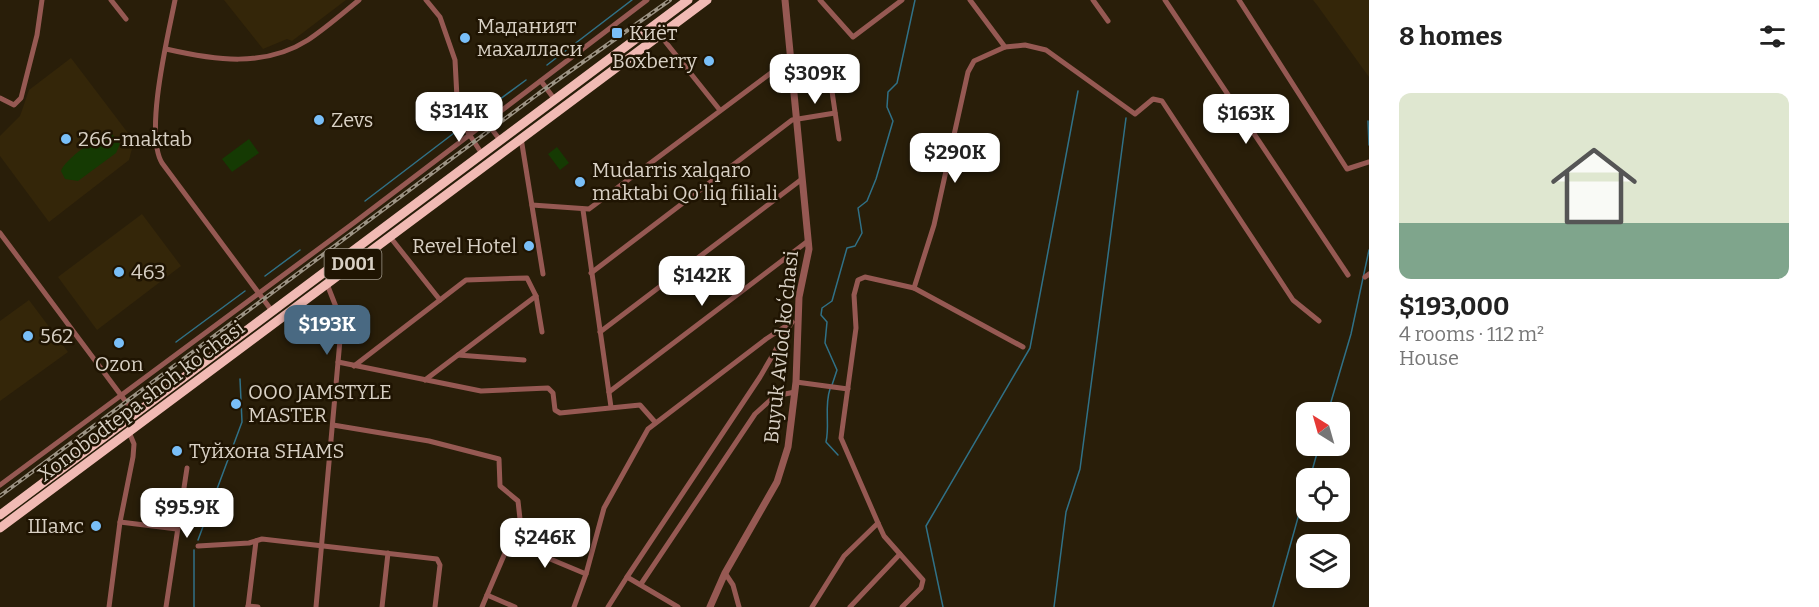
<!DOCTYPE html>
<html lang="en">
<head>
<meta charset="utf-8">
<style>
	:root { --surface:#fff; --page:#f6f6f6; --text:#222; --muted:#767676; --line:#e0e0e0; --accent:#496982 }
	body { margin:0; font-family:Bitter,serif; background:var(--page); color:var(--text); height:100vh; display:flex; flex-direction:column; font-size:22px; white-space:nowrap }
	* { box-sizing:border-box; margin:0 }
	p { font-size:20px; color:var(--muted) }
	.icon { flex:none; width:33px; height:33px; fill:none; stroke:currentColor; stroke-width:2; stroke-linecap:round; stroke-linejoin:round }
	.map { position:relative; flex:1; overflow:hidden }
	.details { display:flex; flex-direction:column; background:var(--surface); width:450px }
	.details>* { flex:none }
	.needle { width:39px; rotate:323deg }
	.fabs { position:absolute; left:1296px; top:402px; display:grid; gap:12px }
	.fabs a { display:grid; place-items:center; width:54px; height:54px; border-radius:12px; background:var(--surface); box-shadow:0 3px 15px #0003; font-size:30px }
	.price { position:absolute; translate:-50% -51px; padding:0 14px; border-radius:12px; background:#fff; color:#222; font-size:20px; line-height:39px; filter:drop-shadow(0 2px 3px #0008) }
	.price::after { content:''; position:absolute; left:50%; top:36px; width:18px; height:14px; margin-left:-9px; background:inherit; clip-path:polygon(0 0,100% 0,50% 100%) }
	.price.on { background:var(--accent); color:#fff }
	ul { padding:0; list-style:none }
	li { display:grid; align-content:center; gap:12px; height:318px; padding:0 30px }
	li+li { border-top:2px solid var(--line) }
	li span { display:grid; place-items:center; height:186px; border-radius:12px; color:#555 }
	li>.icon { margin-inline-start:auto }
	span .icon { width:108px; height:108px; fill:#fffc; stroke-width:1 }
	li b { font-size:26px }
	h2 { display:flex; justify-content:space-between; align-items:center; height:72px; padding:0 30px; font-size:26px }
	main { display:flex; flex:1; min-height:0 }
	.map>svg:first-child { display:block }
</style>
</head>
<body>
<main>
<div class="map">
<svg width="1369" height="607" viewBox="0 0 1369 607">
	<rect width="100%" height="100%" fill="#291e09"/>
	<g fill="#342609">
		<polygon points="224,0 346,0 292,41 287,39 263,49"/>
		<polygon points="1313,0 1369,0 1369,77 1317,5"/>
		<polygon points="71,58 134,141 129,160 49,222 0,156 0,136 20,116 29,90"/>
		<polygon points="142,214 181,266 97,330 58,277"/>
		<polygon points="29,300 68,352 0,401 0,321"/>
	</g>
	<g fill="#153a03">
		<path d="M112 134 120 144 116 153 78 181 65 179 61 171C64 160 100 133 112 134Z"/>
		<polygon points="249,139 259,153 232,172 222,159"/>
		<polygon points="557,147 569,163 560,170 548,154"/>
	</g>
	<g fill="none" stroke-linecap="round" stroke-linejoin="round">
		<g stroke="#307187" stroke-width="1.5">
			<polyline points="547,65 632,0"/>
			<polyline points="492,105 526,80"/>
			<polyline points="1368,121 1369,145"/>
			<polyline points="365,201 458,130"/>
			<polyline points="265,276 300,250"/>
			<polyline points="176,342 245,291"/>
			<polyline points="832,385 837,370 825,343 827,322 821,315 822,308 832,301 847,248 855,246 862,233 858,208 867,201 876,179 893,121 887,107 888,92 897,83 915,0"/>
			<path d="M830 389C824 406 830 425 826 442L838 455"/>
			<polyline points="1328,412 1351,334 1369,250"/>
			<polyline points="1310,478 1319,446"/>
			<polyline points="198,540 242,422 240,379"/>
			<polyline points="194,607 194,550"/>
			<polyline points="943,607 926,526 1030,348 1078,91"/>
			<polyline points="1054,607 1066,512 1080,469 1126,118"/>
			<polyline points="1273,607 1306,489"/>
		</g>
		<g stroke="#965953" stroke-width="5">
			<polyline points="111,0 126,19"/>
			<path d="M175 0C168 36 144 133 162 163L272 311"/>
			<polyline points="426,0 440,17 455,60 458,117 482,154"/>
			<polyline points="820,0 853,37 902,0"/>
			<polyline points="970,0 1005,47 1025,45 1046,50 1135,114 1153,99 1162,101 1293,300 1319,321"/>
			<polyline points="1093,0 1108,21"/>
			<polyline points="1165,0 1348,275"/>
			<polyline points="1239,0 1347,169 1369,162"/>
			<polyline points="660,35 719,109"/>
			<path d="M166 49C214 60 264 68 308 40 326 28 343 13 359 0"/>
			<polyline points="828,64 839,139"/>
			<polyline points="541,81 555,100"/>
			<polyline points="0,98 14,105 21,98 37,35 42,0"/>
			<polyline points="487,123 500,140"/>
			<polyline points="521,138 543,274"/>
			<polyline points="532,205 589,209 791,58"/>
			<polyline points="583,210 611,407"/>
			<polyline points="0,233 135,414"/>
			<polyline points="390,237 440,300"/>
			<polyline points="591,273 792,120 835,113"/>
			<polyline points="1365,277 1369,274"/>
			<polyline points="914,288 934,225 968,72 974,61 1005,47"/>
			<polyline points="600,332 802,179"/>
			<polyline points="458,355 524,360"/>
			<polyline points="338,362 481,391 548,388 553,393 555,410 560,413 640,405 655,422"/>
			<polyline points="354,366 466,280 527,278 536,296 542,332"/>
			<polyline points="425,380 536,296"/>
			<polyline points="796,382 848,389"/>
			<polyline points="609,392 808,241"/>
			<polyline points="333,425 429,441 499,459 500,486 518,501 521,528 508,546 487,595 515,607"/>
			<polyline points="0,485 355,222 647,0"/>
			<polyline points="120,522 177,529"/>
			<polyline points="878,523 884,536 923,580 921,588 902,607"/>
			<polyline points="512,543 586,574"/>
			<polyline points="198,546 249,543 262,539 437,559 440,565 435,607"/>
			<polyline points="725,573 733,585 739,607"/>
			<polyline points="627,577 760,377 792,322"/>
			<polyline points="641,584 755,414 775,396 795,392"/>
			<polyline points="248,606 258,607"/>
			<polyline points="109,607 120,522 133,457 134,444 129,432"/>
			<polyline points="166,607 187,468"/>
			<polyline points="248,607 256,541"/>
			<polyline points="316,607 340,340 338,312 327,284"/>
			<polyline points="382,607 388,553"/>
			<polyline points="482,607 487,595"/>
			<polyline points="574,607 586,574 604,508 648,429 766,339 792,322"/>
			<polyline points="608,607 627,577 678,607"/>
			<polyline points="812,607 844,556 878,523 841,438 856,328 854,295 858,280 865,277 914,288 1023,347"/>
			<polyline points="850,607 900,554"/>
		</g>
		<polyline stroke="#965953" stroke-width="7" points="710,607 725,573 777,482 788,447 796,382 799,297 809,249 785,0"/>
		<g stroke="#f1bab4" stroke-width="9">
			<polyline points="0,515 688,0"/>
			<polyline points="0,528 707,0"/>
		</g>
		<defs>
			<polyline id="rail" points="0,496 538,94 670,0"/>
		</defs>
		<use href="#rail" stroke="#9c9384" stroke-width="4"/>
		<use href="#rail" stroke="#1f1402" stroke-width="1.5" stroke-dasharray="4.5" stroke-linecap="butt"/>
	</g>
	<g fill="#79bff8" stroke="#1f1402" stroke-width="2">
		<rect x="611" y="27" width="12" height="12" rx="3"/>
		<circle cx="465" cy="38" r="6"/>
		<circle cx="709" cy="61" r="6"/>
		<circle cx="319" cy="120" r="6"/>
		<circle cx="66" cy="139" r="6"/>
		<circle cx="580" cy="182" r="6"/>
		<circle cx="529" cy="246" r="6"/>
		<circle cx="119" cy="272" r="6"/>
		<circle cx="28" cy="336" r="6"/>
		<circle cx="119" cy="343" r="6"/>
		<circle cx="236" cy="404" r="6"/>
		<circle cx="177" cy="451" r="6"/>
		<circle cx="96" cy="526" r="6"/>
	</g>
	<g text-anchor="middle" stroke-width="5" stroke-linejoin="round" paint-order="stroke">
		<rect fill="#1f1402" stroke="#a0988a" stroke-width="1.5" x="324.5" y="249" width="57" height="30" rx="4.5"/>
		<g font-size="18" font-weight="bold" fill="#d8d0c4">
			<text x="353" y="270">D001</text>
		</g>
		<g font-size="20" fill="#d8d0c4" stroke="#1f1402" text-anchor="start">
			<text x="477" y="33">Маданият<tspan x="477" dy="23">махалласи</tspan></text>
			<text x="629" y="40">Киёт</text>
			<text x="697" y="68" text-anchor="end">Boxberry</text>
			<text x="331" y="127">Zevs</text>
			<text x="78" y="146">266-maktab</text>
			<text x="592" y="177">Mudarris xalqaro<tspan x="592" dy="23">maktabi Qo'liq filiali</tspan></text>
			<text x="517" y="253" text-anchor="end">Revel Hotel</text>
			<text x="131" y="279">463</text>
			<text x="40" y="343">562</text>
			<text x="119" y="371" text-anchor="middle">Ozon</text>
			<text x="248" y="399">OOO JAMSTYLE<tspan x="248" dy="23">MASTER</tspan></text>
			<text x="189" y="458">Туйхона SHAMS</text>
			<text x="84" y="533" text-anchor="end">Шамс</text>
		</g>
		<g font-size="20" fill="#d8d0c4" stroke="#1f1402">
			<text transform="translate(781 347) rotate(-84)" y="7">Buyuk Avlod koʻchasi</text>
			<text transform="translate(141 401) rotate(-37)" y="7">Xonobodtepa shoh ko'chasi</text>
		</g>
	</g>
</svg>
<div class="fabs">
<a><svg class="needle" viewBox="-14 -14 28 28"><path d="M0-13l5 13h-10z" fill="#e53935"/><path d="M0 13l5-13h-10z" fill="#767676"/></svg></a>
<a><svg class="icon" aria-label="locate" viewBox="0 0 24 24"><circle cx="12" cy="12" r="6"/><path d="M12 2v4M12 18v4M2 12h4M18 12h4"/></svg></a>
<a><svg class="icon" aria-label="layers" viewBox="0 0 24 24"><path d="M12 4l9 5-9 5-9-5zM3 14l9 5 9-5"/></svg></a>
</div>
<b class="price" style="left:815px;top:105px">$309K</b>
<b class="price" style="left:459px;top:143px">$314K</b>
<b class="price" style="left:1246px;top:145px">$163K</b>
<b class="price" style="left:955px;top:184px">$290K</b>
<b class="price" style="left:702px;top:307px">$142K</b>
<b class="price on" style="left:327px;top:356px">$193K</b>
<b class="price" style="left:187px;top:539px">$95.9K</b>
<b class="price" style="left:545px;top:569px">$246K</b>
</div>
<section class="details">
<h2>8 homes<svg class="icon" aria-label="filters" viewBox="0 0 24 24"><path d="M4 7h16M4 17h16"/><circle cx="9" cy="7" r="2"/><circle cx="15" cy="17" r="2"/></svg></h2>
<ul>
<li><span style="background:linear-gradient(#dfe7d0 70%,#7fa58c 0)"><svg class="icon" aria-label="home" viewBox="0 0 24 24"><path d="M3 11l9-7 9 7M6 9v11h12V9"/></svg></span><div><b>$193,000</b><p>4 rooms · 112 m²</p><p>House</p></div></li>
</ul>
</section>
</main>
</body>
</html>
